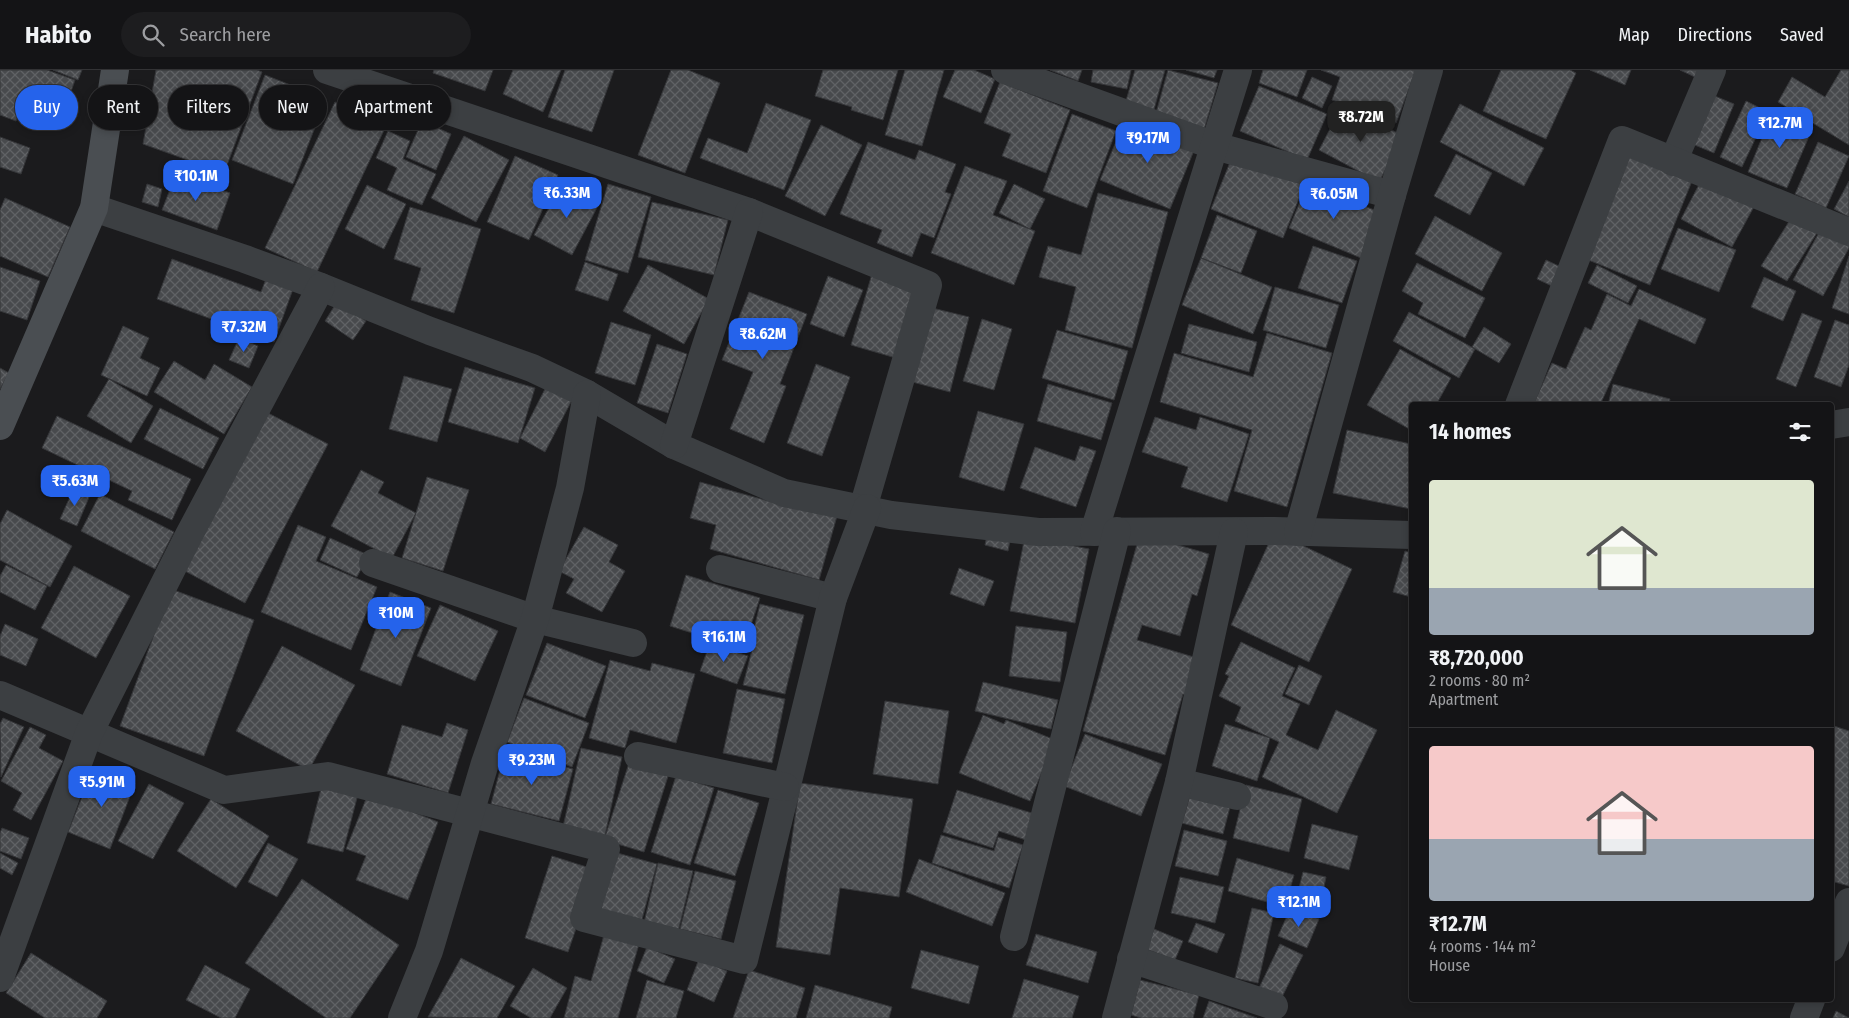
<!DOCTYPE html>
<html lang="en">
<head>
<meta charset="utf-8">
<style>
	:root { --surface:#141416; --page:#1d1d1f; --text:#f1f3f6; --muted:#9d9ea1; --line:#333335; --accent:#2563eb }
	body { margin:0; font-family:"Fira Sans Condensed",sans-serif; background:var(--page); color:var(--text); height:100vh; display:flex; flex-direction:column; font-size:19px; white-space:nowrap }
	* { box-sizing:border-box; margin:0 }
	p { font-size:16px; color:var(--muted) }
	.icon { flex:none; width:28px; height:28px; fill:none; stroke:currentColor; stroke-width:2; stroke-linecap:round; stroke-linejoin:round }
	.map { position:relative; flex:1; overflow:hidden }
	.details { position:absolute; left:1409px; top:332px; width:425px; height:600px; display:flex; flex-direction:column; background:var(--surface); border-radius:5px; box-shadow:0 2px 8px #0003,0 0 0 1px var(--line) }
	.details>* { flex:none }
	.guide { position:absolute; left:15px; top:15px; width:475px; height:45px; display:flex; gap:10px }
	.price { position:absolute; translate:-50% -42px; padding:0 11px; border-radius:10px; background:var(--accent); color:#fff; font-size:16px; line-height:32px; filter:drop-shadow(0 1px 2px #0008) }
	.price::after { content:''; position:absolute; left:50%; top:30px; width:15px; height:11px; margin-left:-8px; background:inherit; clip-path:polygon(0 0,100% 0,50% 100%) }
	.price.active { background:#222; color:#fff }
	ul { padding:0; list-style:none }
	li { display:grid; align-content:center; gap:10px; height:265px; padding:0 20px }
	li+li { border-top:1px solid var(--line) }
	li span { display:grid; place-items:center; height:155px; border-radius:5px; color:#555 }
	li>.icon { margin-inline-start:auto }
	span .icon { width:90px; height:90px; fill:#fffc; stroke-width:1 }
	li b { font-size:21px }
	h2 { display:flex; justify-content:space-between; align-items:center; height:60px; padding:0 20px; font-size:21px }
	.tag { padding:0 18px; border-radius:22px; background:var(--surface); box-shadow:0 2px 8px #0003,0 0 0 1px var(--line); font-size:18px; line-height:45px }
	.tag.active { background:var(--accent); color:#fff }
	header { display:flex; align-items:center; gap:30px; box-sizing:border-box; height:70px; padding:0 25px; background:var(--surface); border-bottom:1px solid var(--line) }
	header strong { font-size:24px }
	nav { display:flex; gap:28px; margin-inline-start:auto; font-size:18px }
	.search { width:350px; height:45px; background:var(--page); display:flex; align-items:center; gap:12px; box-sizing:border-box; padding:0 18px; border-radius:28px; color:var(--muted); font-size:19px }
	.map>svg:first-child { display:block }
</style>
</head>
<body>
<header>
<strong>Habito</strong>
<div class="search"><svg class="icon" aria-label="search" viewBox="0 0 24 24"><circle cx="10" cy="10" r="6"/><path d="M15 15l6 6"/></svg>Search here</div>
<nav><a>Map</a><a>Directions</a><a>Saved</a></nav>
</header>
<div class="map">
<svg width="1849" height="948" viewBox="0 0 1849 948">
	<defs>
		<pattern id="building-cross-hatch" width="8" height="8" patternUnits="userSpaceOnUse" patternTransform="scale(1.25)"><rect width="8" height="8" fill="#484a4d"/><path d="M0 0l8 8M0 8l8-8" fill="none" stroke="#606265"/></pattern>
	</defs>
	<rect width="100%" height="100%" fill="#1b1b1d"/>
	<g fill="url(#building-cross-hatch)" stroke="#353639">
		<polygon points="0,0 47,0 75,10 61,50 22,36 16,51 0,45"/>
		<polygon points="53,0 82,0 78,10"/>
		<polygon points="156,0 257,0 262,2 224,103 143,74"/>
		<polygon points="434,0 493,0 485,21 433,3"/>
		<polygon points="513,0 561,0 543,42 503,24"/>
		<polygon points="565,0 614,0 592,62 548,47"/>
		<polygon points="671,0 688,0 720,13 685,103 638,85"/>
		<polygon points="823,0 898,0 883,50 851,40 852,37 815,26"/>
		<polygon points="905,0 944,0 922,76 885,65"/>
		<polygon points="955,0 974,0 995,9 981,43 943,27"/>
		<polygon points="1050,0 1082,0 1078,11"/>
		<polygon points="1093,0 1131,0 1127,19 1091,12"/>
		<polygon points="1135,0 1165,0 1153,43 1125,34"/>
		<polygon points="1168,0 1218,13 1203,63 1154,50"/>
		<polygon points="1186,0 1217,0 1214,8"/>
		<polygon points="1263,0 1307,0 1297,27 1259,13"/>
		<polygon points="1321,0 1416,0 1396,53 1332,30 1340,7"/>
		<polygon points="1501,0 1570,0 1576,3 1546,69 1483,41"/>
		<polygon points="1590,0 1631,0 1625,15"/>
		<polygon points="1680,0 1703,0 1699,9"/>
		<polygon points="1841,0 1849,0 1849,75 1778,32 1792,7 1825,27"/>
		<polygon points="265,5 326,29 293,114 232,90"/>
		<polygon points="1312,7 1332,16 1322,38 1302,28"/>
		<polygon points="1000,12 1070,40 1046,103 1002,86 1011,64 984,53"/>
		<polygon points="1259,16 1327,44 1307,90 1240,61"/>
		<polygon points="1710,24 1734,34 1714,83 1690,73"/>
		<polygon points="1746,31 1768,42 1742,97 1720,87"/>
		<polygon points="335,32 386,56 317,202 265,178"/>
		<polygon points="766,33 811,50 784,120 700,88 708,68 747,83"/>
		<polygon points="1343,34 1403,66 1379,112 1319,80"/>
		<polygon points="1460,34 1544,78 1524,116 1440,72"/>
		<polygon points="1773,41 1813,57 1787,118 1748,102"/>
		<polygon points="1072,44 1116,61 1087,138 1043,121"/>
		<polygon points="1125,50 1195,78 1170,139 1100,110"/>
		<polygon points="422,51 451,64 436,100 406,87"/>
		<polygon points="821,55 862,75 825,146 785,126"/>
		<polygon points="388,61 410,71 403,89 436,104 422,135 387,120 397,98 376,88"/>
		<polygon points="464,66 509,90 476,152 431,128"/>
		<polygon points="0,67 30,78 21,104 0,97"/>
		<polygon points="868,72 915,90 919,80 956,94 945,122 951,124 934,168 921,163 912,187 877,173 882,160 840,144"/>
		<polygon points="1818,72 1849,86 1826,138 1795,124"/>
		<polygon points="1630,80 1694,106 1650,215 1586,189"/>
		<polygon points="1456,84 1492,103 1470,145 1434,126"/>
		<polygon points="1233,85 1305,114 1283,168 1211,139"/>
		<polygon points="515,86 558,105 529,170 487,152"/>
		<polygon points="965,96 1007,111 993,145 1035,161 1014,215 931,183"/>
		<polygon points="176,104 230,123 217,160 162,140"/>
		<polygon points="1704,105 1756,133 1732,177 1681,149"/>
		<polygon points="1849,111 1849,147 1834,139"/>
		<polygon points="563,112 600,132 572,185 534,165"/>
		<polygon points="1308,113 1379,142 1361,188 1289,158"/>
		<polygon points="147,114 162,119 158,137 142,132"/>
		<polygon points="608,114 651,127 628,203 585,190"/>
		<polygon points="1014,114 1045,129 1030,159 999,143"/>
		<polygon points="367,115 406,134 384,179 345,159"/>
		<polygon points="1098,123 1168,142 1132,278 1065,260 1076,217 1039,207 1048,176 1081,185"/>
		<polygon points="5,128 70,157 48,207 0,186 0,140"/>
		<polygon points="652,132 728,150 714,205 638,187"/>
		<polygon points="410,137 481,159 454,243 411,230 421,198 394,189"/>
		<polygon points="1795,142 1820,158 1787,211 1761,196"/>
		<polygon points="1217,145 1257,161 1241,203 1201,188"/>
		<polygon points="1435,146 1502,183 1482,221 1415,184"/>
		<polygon points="1822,157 1849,172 1849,178 1823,226 1793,210"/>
		<polygon points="1678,158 1736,180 1719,222 1661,199"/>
		<polygon points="1313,176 1357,191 1342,233 1298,218"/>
		<polygon points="1849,186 1849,244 1832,238"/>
		<polygon points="1201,188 1272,217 1253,264 1182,235"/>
		<polygon points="172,189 261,222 266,209 293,219 274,272 157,229"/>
		<polygon points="1546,190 1563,198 1554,217 1537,209"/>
		<polygon points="585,192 618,204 608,231 575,220"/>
		<polygon points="1417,193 1485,228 1465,268 1418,244 1423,233 1402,221"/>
		<polygon points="648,195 709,229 684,274 623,241"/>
		<polygon points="1597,195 1637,216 1628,233 1588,213"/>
		<polygon points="0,197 40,211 27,250 0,241"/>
		<polygon points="872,204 917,217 896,288 851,275"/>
		<polygon points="828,206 863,220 844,267 810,254"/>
		<polygon points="1764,207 1796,221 1783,251 1751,237"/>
		<polygon points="1275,217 1339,235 1326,278 1263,260"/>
		<polygon points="1639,219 1706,249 1695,274 1639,249 1600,335 1533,335 1552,293 1566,299 1585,257 1591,260 1607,224 1631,236"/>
		<polygon points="749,222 807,244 780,314 786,316 764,373 730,359 753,302 722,290"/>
		<polygon points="337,232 366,251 353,270 325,251"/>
		<polygon points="924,236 969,247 950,322 905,310"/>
		<polygon points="1409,242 1475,279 1459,308 1393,271"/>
		<polygon points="1802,243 1822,251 1796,317 1776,309"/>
		<polygon points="982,249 1012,259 994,320 963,311"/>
		<polygon points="1835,250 1849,255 1849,295 1841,317 1814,307"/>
		<polygon points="611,252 651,265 635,315 595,303"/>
		<polygon points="1189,254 1257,272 1249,302 1181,283"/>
		<polygon points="123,256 149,268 140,288 160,298 147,326 101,305"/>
		<polygon points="1484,257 1511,274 1499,293 1472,277"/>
		<polygon points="1057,260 1128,281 1114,330 1042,308"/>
		<polygon points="1267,263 1332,283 1287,437 1234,421 1252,360 1160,332 1174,283 1253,307"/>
		<polygon points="239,268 258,276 249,298 229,290"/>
		<polygon points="657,274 687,284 668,343 637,333"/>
		<polygon points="1400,279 1451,308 1436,335 1411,335 1411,360 1367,335"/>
		<polygon points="174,291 205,310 214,294 252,317 224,364 154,322"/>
		<polygon points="816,294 850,307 822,386 787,373"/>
		<polygon points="465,297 535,318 518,373 448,352"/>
		<polygon points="0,298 9,303 0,319"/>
		<polygon points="404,306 452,319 437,372 389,359"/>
		<polygon points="109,309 153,336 131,373 87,346"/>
		<polygon points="1048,314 1112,333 1101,370 1037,351"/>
		<polygon points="1613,314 1670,329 1669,335 1608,335"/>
		<polygon points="546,317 572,330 545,382 520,368"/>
		<polygon points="160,338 219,368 203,399 144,369"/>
		<polygon points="978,341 1024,354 1004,421 959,407"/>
		<polygon points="266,342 328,374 245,533 183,500"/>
		<polygon points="57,346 191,409 172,450 128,430 132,421 42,378"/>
		<polygon points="1155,347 1196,360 1200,347 1249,364 1227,432 1181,417 1188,397 1142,382"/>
		<polygon points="1347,360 1411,374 1411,439 1333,423"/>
		<polygon points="1080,376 1096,381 1076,437 1020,418 1035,377 1075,391"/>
		<polygon points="361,400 384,412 378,423 416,443 392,488 331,456"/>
		<polygon points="427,407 469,420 443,501 402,488"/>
		<polygon points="700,412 772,432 837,446 819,510 710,479 716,455 690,448"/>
		<polygon points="74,418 90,425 77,456 60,449"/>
		<polygon points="100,424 174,462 155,499 81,461"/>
		<polygon points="7,440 72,476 50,517 0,490 0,454"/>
		<polygon points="298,455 326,467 316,491 377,517 351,580 261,542"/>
		<polygon points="584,457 618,475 609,492 625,501 602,542 566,523 574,509 559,501"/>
		<polygon points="988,460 1011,465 1008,481 985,475"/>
		<polygon points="1274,462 1352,499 1309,592 1231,555"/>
		<polygon points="1140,464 1209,484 1197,526 1192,524 1180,566 1142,555 1137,570 1197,588 1186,625 1183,624 1165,685 1083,661"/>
		<polygon points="1025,466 1089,479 1075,553 1010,541"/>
		<polygon points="330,468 368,485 357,507 320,490"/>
		<polygon points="1405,481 1411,483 1411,527 1393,522"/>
		<polygon points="6,495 47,516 35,540 0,522 0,506"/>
		<polygon points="74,496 130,526 96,588 41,558"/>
		<polygon points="959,498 994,511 984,536 950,524"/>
		<polygon points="686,505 760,528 743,579 670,556"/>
		<polygon points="171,519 254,550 204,686 120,656"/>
		<polygon points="390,522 431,538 401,616 360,600"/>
		<polygon points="760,534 804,545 785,624 743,615 752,580 749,579"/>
		<polygon points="440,535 498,561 475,611 417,586"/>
		<polygon points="5,554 38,569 26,596 0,585 0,566"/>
		<polygon points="1016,556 1067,562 1060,612 1009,606"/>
		<polygon points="1241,572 1295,598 1282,626 1300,634 1286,665 1318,680 1336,640 1377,660 1337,743 1262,707 1279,672 1235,651 1241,637 1219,626 1229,606 1225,604"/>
		<polygon points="547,573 606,596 585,648 526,625"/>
		<polygon points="710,573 748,586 737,614 700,601"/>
		<polygon points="282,576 355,615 309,700 236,661"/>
		<polygon points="610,590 650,601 652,593 695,604 676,673 630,660 625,678 589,668"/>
		<polygon points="1299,595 1322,606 1309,635 1285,624"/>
		<polygon points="983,612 1058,630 1051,659 975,641"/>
		<polygon points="737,619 785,629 772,693 723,683"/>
		<polygon points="524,628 589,653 572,697 507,672"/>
		<polygon points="885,631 949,641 938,714 873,704"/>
		<polygon points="983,645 1004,654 1006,650 1055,670 1030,731 959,703"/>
		<polygon points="3,648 24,657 1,707 0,654"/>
		<polygon points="447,653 468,660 448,723 387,704 402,655 442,667"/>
		<polygon points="1225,654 1270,668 1257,711 1212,696"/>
		<polygon points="1831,655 1849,661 1849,816 1831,811"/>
		<polygon points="30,657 46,665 39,678 63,691 31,750 13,740 22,723 1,711"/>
		<polygon points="1085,664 1162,694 1141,746 1064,716"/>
		<polygon points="581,678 622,687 604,770 562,761"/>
		<polygon points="505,681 573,699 559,751 491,734"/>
		<polygon points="631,687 670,700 644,782 604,770"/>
		<polygon points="94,697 135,713 110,779 68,762"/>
		<polygon points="676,706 714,718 690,795 651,782"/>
		<polygon points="800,713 913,729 899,827 840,818 830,885 776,877"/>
		<polygon points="149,714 184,733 153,789 118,771"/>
		<polygon points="322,715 358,724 343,782 307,773"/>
		<polygon points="1246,715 1302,729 1289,782 1233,768"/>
		<polygon points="718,720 759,733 735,806 694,793"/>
		<polygon points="957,720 1035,744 1026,770 999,761 993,778 943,762"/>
		<polygon points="1191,722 1231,733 1223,764 1182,753"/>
		<polygon points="368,724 438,752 408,830 356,810 366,786 346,779"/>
		<polygon points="211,729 269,766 236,818 177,781"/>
		<polygon points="1312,754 1358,766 1349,800 1304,788"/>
		<polygon points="2,758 29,768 21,789 0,781 0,763"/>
		<polygon points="1184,760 1227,771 1218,806 1175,796"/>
		<polygon points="941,765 994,781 998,767 1023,775 1009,818 932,793"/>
		<polygon points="268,773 298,789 277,827 248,812"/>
		<polygon points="610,781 657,794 641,853 594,840"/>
		<polygon points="0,783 18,793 12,805 0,798"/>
		<polygon points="552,786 596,800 568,882 525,868"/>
		<polygon points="1237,788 1294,805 1285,837 1228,821"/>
		<polygon points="919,789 1005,823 992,856 906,822"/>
		<polygon points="658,793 693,801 677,866 643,857"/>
		<polygon points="695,801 736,811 721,869 680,859"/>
		<polygon points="1303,802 1326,807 1320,836 1296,830"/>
		<polygon points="1180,807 1224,817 1215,853 1171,843"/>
		<polygon points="302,809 399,875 350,948 326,948 245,893"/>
		<polygon points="1291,837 1319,849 1307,878 1278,866"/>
		<polygon points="1252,838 1274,843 1258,913 1235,908"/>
		<polygon points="1196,853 1225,864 1217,883 1188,872"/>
		<polygon points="1154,859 1183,871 1175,890 1146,879"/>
		<polygon points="1036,864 1097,882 1088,913 1026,895"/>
		<polygon points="604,865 639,874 618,948 564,948 575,906 591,911"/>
		<polygon points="1280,874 1303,885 1281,929 1259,918"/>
		<polygon points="647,877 675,889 664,913 637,901"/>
		<polygon points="921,880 979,896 969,934 911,918"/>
		<polygon points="31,883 107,931 97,948 45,948 6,923"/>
		<polygon points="461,888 515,916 497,948 428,947"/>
		<polygon points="699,889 727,901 714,932 687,920"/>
		<polygon points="205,895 250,919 235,948 221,948 186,930"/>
		<polygon points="533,898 567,918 550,948 531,948 510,936"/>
		<polygon points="749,900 805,918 796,948 733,948"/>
		<polygon points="1024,909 1079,926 1072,948 1012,948"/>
		<polygon points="647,910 684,921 676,948 636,948"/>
		<polygon points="1140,910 1199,925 1193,948 1141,948 1131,945"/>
		<polygon points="815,915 892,937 889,948 806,948"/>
		<polygon points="1209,931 1257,948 1203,948"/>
		<polygon points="1836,941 1849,948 1833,948"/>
	</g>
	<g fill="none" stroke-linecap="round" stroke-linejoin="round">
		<g stroke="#3c3f42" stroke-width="28">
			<polyline points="327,0 749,142 928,215 863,438"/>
			<polyline points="1005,0 1215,76 1392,125"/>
			<polyline points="1673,92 1712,0"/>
			<polyline points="94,138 245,189 321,217 430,261 532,298 587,324 674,375 784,423 891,445 1038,462 1275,461 1411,465"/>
			<polyline points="1519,335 1622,70 1849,162"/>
			<polyline points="1831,355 1849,352"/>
			<polyline points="674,375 749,142"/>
			<polyline points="1094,462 1238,0"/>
			<polyline points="1298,462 1392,125 1429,0"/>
			<polyline points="373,493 535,549 633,573"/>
			<polyline points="720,499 833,528"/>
			<polyline points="0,625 224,720 328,706 606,779 584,848 744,890 833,528 867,438"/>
			<polyline points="638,686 785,717"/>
			<polyline points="1179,712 1237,726"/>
			<polyline points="1014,867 1117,461"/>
			<polyline points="1831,878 1849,832"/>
			<polyline points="1131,889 1274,936"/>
			<polyline points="0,908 89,663 189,465 321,217"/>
			<polyline points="402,948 429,881 485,693 535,549 570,418 587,324"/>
			<polyline points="1116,948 1179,712 1234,462"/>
			<polyline points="1804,948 1811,930"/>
		</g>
		<polyline stroke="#4a4e52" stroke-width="28" points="0,356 94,138 115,0"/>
	</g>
</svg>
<b class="price active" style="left:1361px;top:73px">₹8.72M</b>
<b class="price" style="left:1780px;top:79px">₹12.7M</b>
<b class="price" style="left:1148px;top:94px">₹9.17M</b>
<b class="price" style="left:196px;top:132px">₹10.1M</b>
<b class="price" style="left:567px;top:149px">₹6.33M</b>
<b class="price" style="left:1334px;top:150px">₹6.05M</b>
<b class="price" style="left:244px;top:283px">₹7.32M</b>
<b class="price" style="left:763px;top:290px">₹8.62M</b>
<b class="price" style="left:75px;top:437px">₹5.63M</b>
<b class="price" style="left:396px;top:569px">₹10M</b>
<b class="price" style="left:724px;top:593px">₹16.1M</b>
<b class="price" style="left:532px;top:716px">₹9.23M</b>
<b class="price" style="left:102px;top:738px">₹5.91M</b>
<b class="price" style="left:1299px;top:858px">₹12.1M</b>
<div class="guide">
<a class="tag active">Buy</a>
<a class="tag">Rent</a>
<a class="tag">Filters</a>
<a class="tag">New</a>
<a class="tag">Apartment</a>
</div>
<section class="details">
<h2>14 homes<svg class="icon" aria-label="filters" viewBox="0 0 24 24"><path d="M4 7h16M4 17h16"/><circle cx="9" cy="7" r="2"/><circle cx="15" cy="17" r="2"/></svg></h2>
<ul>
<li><span style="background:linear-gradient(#dfe7d0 70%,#9aa5b1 0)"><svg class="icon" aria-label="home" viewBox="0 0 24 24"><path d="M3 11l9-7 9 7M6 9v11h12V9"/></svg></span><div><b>₹8,720,000</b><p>2 rooms · 80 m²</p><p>Apartment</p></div></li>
<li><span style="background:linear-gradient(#f6c9c9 60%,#9aa5b1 0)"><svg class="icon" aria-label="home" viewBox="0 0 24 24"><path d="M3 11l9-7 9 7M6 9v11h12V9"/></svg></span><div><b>₹12.7M</b><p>4 rooms · 144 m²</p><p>House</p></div></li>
</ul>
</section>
</div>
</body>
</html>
